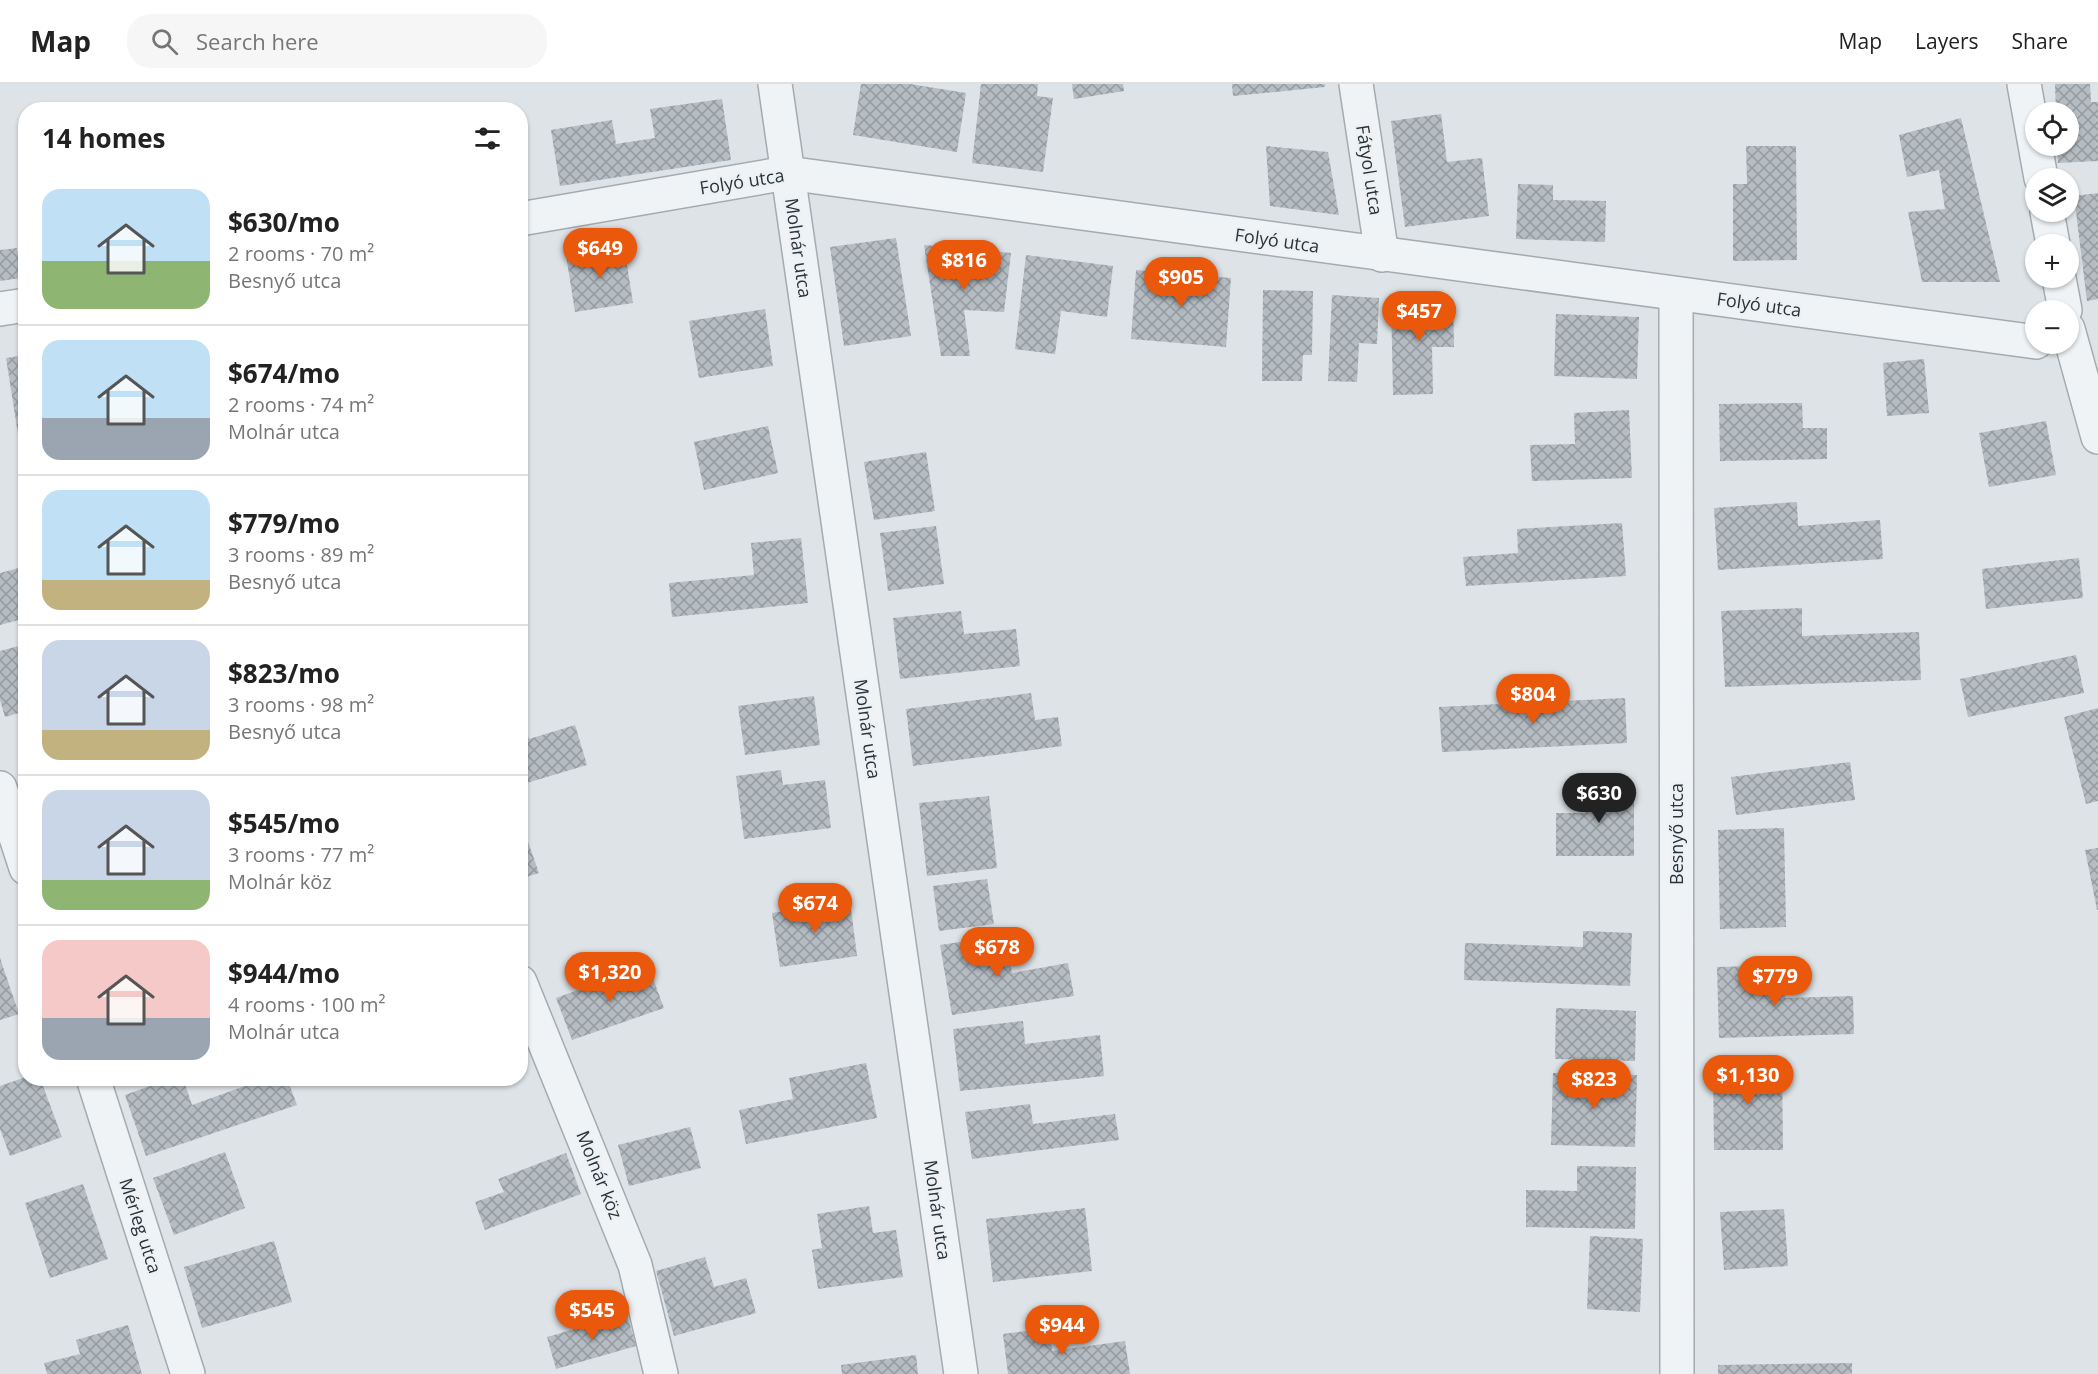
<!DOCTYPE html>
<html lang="en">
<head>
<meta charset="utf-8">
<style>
	:root { --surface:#fff; --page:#f6f6f6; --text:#222; --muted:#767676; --line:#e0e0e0; --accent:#ea580c }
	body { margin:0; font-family:"Open Sans",sans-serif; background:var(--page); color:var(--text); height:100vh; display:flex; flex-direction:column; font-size:22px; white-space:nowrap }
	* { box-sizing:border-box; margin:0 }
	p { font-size:20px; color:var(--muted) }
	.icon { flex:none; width:33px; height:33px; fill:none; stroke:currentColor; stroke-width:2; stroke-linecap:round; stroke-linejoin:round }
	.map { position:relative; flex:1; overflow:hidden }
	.drawer { position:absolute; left:18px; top:18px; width:510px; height:984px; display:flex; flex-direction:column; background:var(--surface); border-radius:24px; box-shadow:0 2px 4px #0004 }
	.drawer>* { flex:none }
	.tools { position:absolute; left:2025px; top:18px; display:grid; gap:12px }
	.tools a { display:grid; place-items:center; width:54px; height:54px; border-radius:50%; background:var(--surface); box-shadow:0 2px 4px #0004; font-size:30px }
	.price { position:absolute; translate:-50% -51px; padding:0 14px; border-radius:21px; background:var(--accent); color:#fff; font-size:20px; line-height:39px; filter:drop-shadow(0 2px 3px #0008) }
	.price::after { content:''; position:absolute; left:50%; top:36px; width:18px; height:14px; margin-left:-9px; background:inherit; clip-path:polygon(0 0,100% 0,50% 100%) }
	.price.on { background:#222; color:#fff }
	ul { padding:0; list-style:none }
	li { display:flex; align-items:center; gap:18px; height:150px; padding:0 24px }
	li+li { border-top:2px solid var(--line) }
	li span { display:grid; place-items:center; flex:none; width:168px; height:120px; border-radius:18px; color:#555 }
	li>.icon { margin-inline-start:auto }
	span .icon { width:72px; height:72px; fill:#fffc; stroke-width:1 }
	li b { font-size:26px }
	h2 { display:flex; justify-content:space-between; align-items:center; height:72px; padding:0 24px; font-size:26px }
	header { display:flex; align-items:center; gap:36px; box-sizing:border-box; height:84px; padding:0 30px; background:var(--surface); border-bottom:2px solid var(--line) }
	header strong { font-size:28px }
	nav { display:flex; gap:33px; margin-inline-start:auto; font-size:21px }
	.search { width:420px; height:54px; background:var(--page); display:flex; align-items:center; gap:15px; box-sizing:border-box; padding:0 21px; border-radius:24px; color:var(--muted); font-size:22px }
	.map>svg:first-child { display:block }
</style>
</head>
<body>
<header>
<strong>Map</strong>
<div class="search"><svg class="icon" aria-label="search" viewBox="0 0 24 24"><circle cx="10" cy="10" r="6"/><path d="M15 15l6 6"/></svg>Search here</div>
<nav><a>Map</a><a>Layers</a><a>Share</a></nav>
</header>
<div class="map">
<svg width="2098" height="1290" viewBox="0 0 2098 1290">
	<defs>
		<pattern id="building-cross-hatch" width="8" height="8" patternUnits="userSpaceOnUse" patternTransform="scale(1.5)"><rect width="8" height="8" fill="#b5bdc3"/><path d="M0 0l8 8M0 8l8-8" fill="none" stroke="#939aa0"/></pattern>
	</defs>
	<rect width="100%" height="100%" fill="#dee3e7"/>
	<g fill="url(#building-cross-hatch)">
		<polygon points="861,0 910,0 966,9 957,68 853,51"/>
		<polygon points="981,0 1038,0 1037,12 1053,14 1043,88 972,79"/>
		<polygon points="1072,0 1123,0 1124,7 1074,15"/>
		<polygon points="1232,0 1325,0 1325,3 1233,12"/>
		<polygon points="2055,0 2090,0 2091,18 2098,18 2098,77 2058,79 2057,62 2068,62 2068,28 2056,28"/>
		<polygon points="722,15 731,76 560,102 551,46 612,36 616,60 655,54 650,25"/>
		<polygon points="502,20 503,26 480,26 479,24"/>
		<polygon points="1441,30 1447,78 1482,74 1489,132 1405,143 1391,37"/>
		<polygon points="1961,34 2000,198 1922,198 1908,128 1945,125 1939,86 1907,93 1899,51"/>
		<polygon points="1266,62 1328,68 1339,131 1270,122"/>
		<polygon points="1746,62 1796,62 1797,176 1733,177 1733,100 1747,100"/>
		<polygon points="1518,100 1553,101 1553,116 1606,117 1605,158 1516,155"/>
		<polygon points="2098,109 2098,215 2087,217 2074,112"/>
		<polygon points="896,154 911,252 844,262 830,163"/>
		<polygon points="924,161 1011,169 1004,228 964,226 970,272 941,272"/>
		<polygon points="624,162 633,219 575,228 566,171"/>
		<polygon points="17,164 21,194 0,197 0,166"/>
		<polygon points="1026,171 1113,182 1107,233 1061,227 1055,270 1015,265"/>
		<polygon points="1136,186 1231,194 1226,263 1131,255"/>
		<polygon points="1263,206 1313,207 1312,271 1303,271 1302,297 1262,297"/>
		<polygon points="1332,211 1379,214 1377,260 1359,259 1357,298 1328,297"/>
		<polygon points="1453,215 1454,263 1432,263 1433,310 1393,311 1391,216"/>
		<polygon points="765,225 773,282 699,294 689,237"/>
		<polygon points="1556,230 1639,233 1637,295 1554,292"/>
		<polygon points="26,271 26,349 18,350 6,274"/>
		<polygon points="1924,275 1929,329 1887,332 1883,279"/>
		<polygon points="1802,319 1803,344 1827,344 1827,375 1720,377 1719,320"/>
		<polygon points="1629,326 1632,394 1532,397 1530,361 1575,360 1574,329"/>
		<polygon points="2046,337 2056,391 1989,403 1979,349"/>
		<polygon points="768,342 778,389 704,406 694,358"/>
		<polygon points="926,368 935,427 874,436 864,378"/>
		<polygon points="1797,418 1798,442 1880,436 1883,475 1718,486 1714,424"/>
		<polygon points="1622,439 1626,492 1466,502 1463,473 1518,469 1517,445"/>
		<polygon points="936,442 944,500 888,507 880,449"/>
		<polygon points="801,454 808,519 672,533 669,499 754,491 751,459"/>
		<polygon points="2079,474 2083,514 1986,525 1982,485"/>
		<polygon points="26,482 26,534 0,541 0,489"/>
		<polygon points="1802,524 1802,552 1919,548 1921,596 1725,603 1721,527"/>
		<polygon points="961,527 964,550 1016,545 1020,582 900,595 893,534"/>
		<polygon points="26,560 26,627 5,633 0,616 0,567"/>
		<polygon points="2076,571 2084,609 1968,633 1960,595"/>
		<polygon points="1031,609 1035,636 1058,633 1062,662 913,682 906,625"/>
		<polygon points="814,612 820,661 745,671 738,622"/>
		<polygon points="1625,614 1627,659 1442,668 1439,623"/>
		<polygon points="2098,624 2098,717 2086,720 2064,633"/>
		<polygon points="524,638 529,655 575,641 587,681 520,701 520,639"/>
		<polygon points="1850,678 1855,716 1736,731 1731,693"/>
		<polygon points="781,686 783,701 825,696 831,744 744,755 736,692"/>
		<polygon points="1585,701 1634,701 1634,772 1556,772 1556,729 1585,729"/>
		<polygon points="989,712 997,784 927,792 919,719"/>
		<polygon points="520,735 539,789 520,795"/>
		<polygon points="1784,744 1786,843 1720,845 1718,746"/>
		<polygon points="2098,764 2098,826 2097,826 2085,766"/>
		<polygon points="987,795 994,840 939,847 933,802"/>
		<polygon points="850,817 857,872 780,883 772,829"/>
		<polygon points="1583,847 1632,849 1630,902 1464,896 1465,859 1583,863"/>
		<polygon points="1006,851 1012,889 1068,879 1074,912 952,931 940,861"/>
		<polygon points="0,874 19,930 0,936"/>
		<polygon points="648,881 664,924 572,956 556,914"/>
		<polygon points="1784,881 1785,914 1853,912 1854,950 1719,954 1717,883"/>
		<polygon points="1556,924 1636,927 1635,977 1555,975"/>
		<polygon points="1023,937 1025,960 1100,951 1104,992 960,1007 953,945"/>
		<polygon points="1713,978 1782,979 1783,1066 1714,1066"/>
		<polygon points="866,979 877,1034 746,1060 739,1026 793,1015 789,994"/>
		<polygon points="1553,989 1637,991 1635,1063 1551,1061"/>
		<polygon points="26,993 40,994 62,1053 10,1072 0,1045 0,1002"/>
		<polygon points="172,994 183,994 192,1021 267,994 287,994 297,1021 146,1072 125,1011"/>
		<polygon points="1030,1020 1033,1040 1115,1030 1119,1056 972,1075 965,1028"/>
		<polygon points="690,1043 701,1084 629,1102 618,1061"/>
		<polygon points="225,1068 245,1124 174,1151 153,1094"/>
		<polygon points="566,1069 581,1110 485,1146 475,1118 504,1108 498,1095"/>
		<polygon points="1577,1082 1636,1083 1635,1145 1526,1143 1526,1106 1577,1107"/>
		<polygon points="83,1100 108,1175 50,1194 25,1119"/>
		<polygon points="869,1122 873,1149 896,1146 903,1193 818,1205 812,1166 822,1164 817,1130"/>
		<polygon points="1085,1124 1092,1187 993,1198 986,1135"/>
		<polygon points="1784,1125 1788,1182 1724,1186 1720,1128"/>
		<polygon points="1590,1152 1643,1155 1640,1228 1587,1225"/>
		<polygon points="274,1157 292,1218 202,1244 184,1183"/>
		<polygon points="705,1173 714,1203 746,1194 756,1229 674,1252 656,1187"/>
		<polygon points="627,1230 636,1262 556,1285 547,1253"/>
		<polygon points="128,1241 142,1290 47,1290 44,1279 80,1270 76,1256"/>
		<polygon points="1049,1244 1052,1267 1125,1257 1130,1290 1008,1290 1003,1250"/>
		<polygon points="916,1271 918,1290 842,1290 841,1281"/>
		<polygon points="1852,1279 1852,1290 1718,1290 1718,1281"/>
	</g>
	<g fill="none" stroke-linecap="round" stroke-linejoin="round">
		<defs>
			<g id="minor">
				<polyline points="775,0 961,1290"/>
				<polyline points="1356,0 1382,171"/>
				<polyline points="2024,0 2041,94"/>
				<polyline points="2047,128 2053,160"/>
				<polyline points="520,135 787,89 2036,258"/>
				<polyline points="2059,194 2065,226"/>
				<polyline points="1676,210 1677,1290"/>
				<polyline points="0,225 26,221"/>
				<polyline points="2068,245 2098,353"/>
				<polyline points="0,704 26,784"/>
				<polyline points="520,898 635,1181 661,1290"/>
				<polyline points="93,994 188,1290"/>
			</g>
		</defs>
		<use href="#minor" stroke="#a4abb0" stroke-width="36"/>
		<use href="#minor" stroke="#f0f3f5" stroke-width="33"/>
	</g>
	<g text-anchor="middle" stroke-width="5" stroke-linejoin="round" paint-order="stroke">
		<g font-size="18" fill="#28333c" stroke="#edf1f4">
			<text transform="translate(1369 86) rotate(81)" y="6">Fátyol utca</text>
			<text transform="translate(742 98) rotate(-9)" y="6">Folyó utca</text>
			<text transform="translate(1277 157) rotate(8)" y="6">Folyó utca</text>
			<text transform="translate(798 164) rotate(82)" y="6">Molnár utca</text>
			<text transform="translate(1759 221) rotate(8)" y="6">Folyó utca</text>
			<text transform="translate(867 645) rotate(82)" y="6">Molnár utca</text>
			<text transform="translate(1677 750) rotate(-90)" y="6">Besnyő utca</text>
			<text transform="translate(599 1091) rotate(68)" y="6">Molnár köz</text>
			<text transform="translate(937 1126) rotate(82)" y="6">Molnár utca</text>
			<text transform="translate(140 1142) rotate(72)" y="6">Mérleg utca</text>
		</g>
	</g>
</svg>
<div class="tools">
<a><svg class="icon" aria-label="locate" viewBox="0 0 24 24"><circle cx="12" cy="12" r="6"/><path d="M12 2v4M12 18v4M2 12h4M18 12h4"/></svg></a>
<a><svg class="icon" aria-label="layers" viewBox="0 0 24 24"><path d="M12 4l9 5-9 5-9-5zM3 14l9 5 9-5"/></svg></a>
<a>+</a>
<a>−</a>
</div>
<b class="price" style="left:600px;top:195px">$649</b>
<b class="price" style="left:964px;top:207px">$816</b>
<b class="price" style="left:1181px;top:224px">$905</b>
<b class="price" style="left:1419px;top:258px">$457</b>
<b class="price" style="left:1533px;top:641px">$804</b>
<b class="price on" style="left:1599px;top:740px">$630</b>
<b class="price" style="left:815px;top:850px">$674</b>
<b class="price" style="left:997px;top:894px">$678</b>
<b class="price" style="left:610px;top:919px">$1,320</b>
<b class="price" style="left:1775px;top:923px">$779</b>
<b class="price" style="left:1748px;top:1022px">$1,130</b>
<b class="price" style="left:1594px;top:1026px">$823</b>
<b class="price" style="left:592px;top:1257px">$545</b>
<b class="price" style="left:1062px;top:1272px">$944</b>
<section class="drawer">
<h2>14 homes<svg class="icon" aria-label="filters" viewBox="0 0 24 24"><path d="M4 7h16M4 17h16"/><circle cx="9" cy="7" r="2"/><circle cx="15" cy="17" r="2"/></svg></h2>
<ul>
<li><span style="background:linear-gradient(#bfe0f5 60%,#8fb573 0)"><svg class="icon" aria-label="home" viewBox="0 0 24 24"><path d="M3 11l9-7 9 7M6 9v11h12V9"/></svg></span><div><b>$630/mo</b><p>2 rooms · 70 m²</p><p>Besnyő utca</p></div></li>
<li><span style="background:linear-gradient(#bfe0f5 65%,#9aa5b1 0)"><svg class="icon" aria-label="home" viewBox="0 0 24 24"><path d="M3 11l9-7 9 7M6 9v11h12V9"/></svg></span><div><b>$674/mo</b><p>2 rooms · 74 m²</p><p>Molnár utca</p></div></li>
<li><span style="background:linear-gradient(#bfe0f5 75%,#c2b280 0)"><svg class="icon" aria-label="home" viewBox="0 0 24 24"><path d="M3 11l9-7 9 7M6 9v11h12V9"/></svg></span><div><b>$779/mo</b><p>3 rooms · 89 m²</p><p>Besnyő utca</p></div></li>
<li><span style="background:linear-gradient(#c9d6e8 75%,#c2b280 0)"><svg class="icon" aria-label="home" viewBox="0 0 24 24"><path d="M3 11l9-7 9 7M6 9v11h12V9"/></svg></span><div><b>$823/mo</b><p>3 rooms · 98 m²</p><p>Besnyő utca</p></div></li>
<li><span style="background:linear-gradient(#c9d6e8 75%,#8fb573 0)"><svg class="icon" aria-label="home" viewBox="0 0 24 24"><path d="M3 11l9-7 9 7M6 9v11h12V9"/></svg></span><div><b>$545/mo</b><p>3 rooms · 77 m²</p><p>Molnár köz</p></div></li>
<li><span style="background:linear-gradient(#f6c9c9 65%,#9aa5b1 0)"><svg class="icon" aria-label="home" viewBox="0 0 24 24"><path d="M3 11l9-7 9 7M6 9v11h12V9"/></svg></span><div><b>$944/mo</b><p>4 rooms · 100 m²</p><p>Molnár utca</p></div></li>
</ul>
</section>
</div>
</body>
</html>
